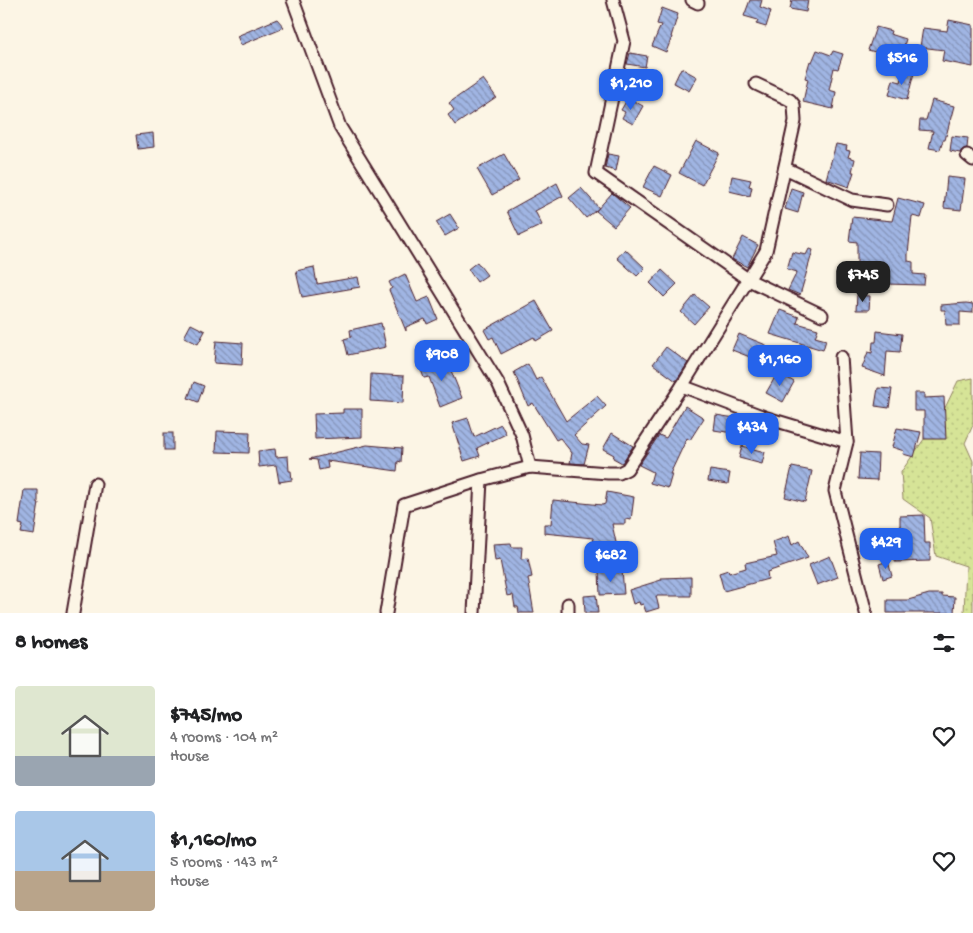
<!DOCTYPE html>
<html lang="en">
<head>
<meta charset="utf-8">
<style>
	:root { --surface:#fff; --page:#f6f6f6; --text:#202124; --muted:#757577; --accent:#2563eb }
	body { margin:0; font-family:"Gochi Hand",sans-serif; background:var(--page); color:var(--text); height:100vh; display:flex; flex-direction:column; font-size:19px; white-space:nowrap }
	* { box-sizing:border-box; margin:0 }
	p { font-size:16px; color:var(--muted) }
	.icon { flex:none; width:28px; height:28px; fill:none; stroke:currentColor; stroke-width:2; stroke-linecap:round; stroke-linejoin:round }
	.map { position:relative; height:613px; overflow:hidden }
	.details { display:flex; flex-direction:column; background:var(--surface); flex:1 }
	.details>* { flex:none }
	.price { position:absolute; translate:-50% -42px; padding:0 11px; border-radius:10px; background:var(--accent); color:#fff; font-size:16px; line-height:32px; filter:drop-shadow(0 1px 2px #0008) }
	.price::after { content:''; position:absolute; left:50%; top:30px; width:15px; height:11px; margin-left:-8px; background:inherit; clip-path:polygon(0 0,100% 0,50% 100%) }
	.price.on { background:#222; color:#fff }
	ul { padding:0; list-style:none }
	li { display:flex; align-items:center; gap:15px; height:125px; padding:0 15px }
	li span { display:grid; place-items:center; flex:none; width:140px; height:100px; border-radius:5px; color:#555 }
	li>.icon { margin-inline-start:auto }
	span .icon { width:60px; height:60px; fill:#fffc; stroke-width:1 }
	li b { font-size:21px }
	h2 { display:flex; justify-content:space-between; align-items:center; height:60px; padding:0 15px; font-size:21px }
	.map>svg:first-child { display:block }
</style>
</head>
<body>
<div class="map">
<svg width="973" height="613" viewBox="0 0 973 613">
	<defs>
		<pattern id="grass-dots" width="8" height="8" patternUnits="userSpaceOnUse" patternTransform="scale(1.25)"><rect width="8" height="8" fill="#d6e497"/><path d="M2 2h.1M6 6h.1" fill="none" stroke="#b9c382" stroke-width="1.8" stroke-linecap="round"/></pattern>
		<pattern id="building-back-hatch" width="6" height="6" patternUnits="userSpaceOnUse" patternTransform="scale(1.25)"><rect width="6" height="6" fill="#a0b5e3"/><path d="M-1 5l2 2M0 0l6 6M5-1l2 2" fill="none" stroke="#8493b8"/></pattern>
	</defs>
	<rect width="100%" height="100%" fill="#fcf5e5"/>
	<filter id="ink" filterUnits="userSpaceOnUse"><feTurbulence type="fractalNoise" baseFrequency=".02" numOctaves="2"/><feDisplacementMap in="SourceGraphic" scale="10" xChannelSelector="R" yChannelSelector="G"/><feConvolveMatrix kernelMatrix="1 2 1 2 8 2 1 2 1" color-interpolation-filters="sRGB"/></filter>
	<g filter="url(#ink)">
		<polygon fill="url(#grass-dots)" stroke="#908261" points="973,378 973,425 965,443 973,461 973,613 964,613 966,566 936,556 930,518 903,499 901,472 943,412 958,381"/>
		<g fill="url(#building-back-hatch)" stroke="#4a1f2b">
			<polygon points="750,0 762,0 760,7 771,11 766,27 756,24 758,20 744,16"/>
			<polygon points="792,0 808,0 806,12 790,9"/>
			<polygon points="662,8 678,14 671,37 672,37 666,52 652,46 661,25 657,24"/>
			<polygon points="277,19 284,27 241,45 237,36"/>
			<polygon points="949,20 973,25 973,67 942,61 944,50 920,47 923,28 947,31"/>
			<polygon points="876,27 891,31 890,34 906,39 900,59 868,50"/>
			<polygon points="817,50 831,55 833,51 843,54 838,69 834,68 829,90 836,92 833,109 803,102 808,79 805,78 810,61 812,62"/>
			<polygon points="630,53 647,56 645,67 627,64"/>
			<polygon points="681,68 697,77 689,91 674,83"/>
			<polygon points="904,71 914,73 907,100 889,95 893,80 901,82"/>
			<polygon points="483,79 496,97 455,125 448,115 454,110 449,103"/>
			<polygon points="646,83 656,89 650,100 639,94"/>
			<polygon points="628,98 643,106 633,124 622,118 625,112 621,110"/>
			<polygon points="932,100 954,106 945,140 943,140 940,150 929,148 933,131 919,130 920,120 926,120"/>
			<polygon points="153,133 154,147 138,149 136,135"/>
			<polygon points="952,136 968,138 967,148 962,150 960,153 950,151"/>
			<polygon points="696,141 719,153 702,185 679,173"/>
			<polygon points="836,144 847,146 846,150 850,151 848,157 855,159 852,172 854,172 849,187 826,179"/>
			<polygon points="504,154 519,180 492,195 477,169"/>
			<polygon points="608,154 619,156 616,171 605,168"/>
			<polygon points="654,166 672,175 662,196 643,187"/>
			<polygon points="732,176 751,180 749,186 752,187 750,196 729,191"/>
			<polygon points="947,177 965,179 961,210 944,208"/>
			<polygon points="557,183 563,196 535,211 542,225 519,236 507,211"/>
			<polygon points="581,188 599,208 586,218 569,198"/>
			<polygon points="791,188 803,192 798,213 785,209"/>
			<polygon points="612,193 630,208 614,226 596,211"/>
			<polygon points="898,198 925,205 921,218 912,216 908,254 908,261 913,262 913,274 925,275 924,285 886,284 887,274 857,275 857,242 849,241 852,217 892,221"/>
			<polygon points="450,214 459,228 445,236 436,222"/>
			<polygon points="743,237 758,245 747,267 732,259"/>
			<polygon points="625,249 645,268 637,276 617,258"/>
			<polygon points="809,249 813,250 800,295 788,290 797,272 787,269 792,252 806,255"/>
			<polygon points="477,262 487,275 477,282 468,269"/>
			<polygon points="314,267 317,284 358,277 360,287 302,297 296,271"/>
			<polygon points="662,270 677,284 664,297 650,283"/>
			<polygon points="405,274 417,302 429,297 438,319 427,324 425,319 406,327 406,331 389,290 392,288 389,282"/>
			<polygon points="695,295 709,307 694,324 681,312"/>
			<polygon points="857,295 870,296 869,310 856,310"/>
			<polygon points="536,301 553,331 536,341 534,337 501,354 493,337 489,339 484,330"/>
			<polygon points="966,303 973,304 973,313 960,312 960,325 946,325 945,310 941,310 941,305"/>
			<polygon points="780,310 799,317 797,323 818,329 815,337 826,340 823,350 770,334"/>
			<polygon points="381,323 386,347 348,355 344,339 351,337 350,330"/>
			<polygon points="191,324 205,331 198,344 184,337"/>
			<polygon points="877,331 902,334 900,352 887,351 885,376 862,368 868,352 872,353 873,342 876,342"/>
			<polygon points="739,334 766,345 760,361 732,350"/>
			<polygon points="216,341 243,343 242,365 214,363"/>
			<polygon points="666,347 688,363 676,381 653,364"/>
			<polygon points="446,358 462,398 440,407 429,377 424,378 420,367"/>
			<polygon points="528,364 536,380 541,377 566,421 597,396 606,406 574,435 582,444 589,445 584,464 570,463 572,453 560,438 556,440 533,403 528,406 514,372"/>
			<polygon points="778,372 794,382 783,402 766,393"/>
			<polygon points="371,374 404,376 403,403 370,401"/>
			<polygon points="194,382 204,386 198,402 188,398"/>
			<polygon points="878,388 892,389 889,408 875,406"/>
			<polygon points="914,393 924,393 924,398 944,397 946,439 924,439 924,411 914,411"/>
			<polygon points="685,406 704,418 690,440 687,438 670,474 672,474 668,488 650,483 653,472 639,465 659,435 666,438"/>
			<polygon points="343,409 362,409 362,437 315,439 314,414 343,413"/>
			<polygon points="716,415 735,418 733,433 714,430"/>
			<polygon points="468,418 474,437 501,424 506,434 477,448 480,456 464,461 452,423"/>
			<polygon points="897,428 921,432 914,457 903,454 904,451 892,447"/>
			<polygon points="217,431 250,432 249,453 216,452"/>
			<rect x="164" y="433" width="9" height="17"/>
			<polygon points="612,433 633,446 622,463 613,458 614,455 603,449"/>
			<polygon points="367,445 402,448 401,462 398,461 397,471 327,461 328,468 319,470 317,460 309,459"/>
			<polygon points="742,446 765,452 762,464 739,458"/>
			<polygon points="275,449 276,457 288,456 289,471 291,471 292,480 279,482 276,465 259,467 258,451"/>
			<polygon points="860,453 878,454 877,480 858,479"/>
			<polygon points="792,467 812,471 805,502 785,497"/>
			<polygon points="710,470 730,473 728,484 708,481"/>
			<polygon points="24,490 38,490 38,503 39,503 34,535 21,533 23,525 19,524"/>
			<polygon points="607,492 634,497 631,520 625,519 625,524 612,524 617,547 615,547 616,553 597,557 593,538 544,533 544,524 551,524 553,500 602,505 605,504"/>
			<polygon points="924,515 925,543 930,543 930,561 895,562 894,544 900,544 900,516"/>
			<polygon points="789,536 792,545 799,541 808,558 767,572 768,579 724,591 719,573 728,570 729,573 746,568 745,563 777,556 773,542"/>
			<polygon points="511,543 512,547 522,547 521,559 528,558 532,577 528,578 534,613 519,613 518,607 515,607 513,595 507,596 500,560 495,561 493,544"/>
			<polygon points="830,556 838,577 817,585 809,565"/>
			<polygon points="888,561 892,576 883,579 879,564"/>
			<polygon points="622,570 624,594 600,595 599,571"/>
			<polygon points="691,577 691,596 656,596 659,608 646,612 643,604 640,605 639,602 633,604 629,590 661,580 661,578"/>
			<polygon points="929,594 942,594 942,596 955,597 954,613 887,613 887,600 908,600"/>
			<polygon points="596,595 598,613 585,613 584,596"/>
		</g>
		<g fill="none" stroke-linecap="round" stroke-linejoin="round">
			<defs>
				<g id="street">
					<polyline points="293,0 340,127 498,383 522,435 530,467"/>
					<polyline points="613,0 624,41 596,173 749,280 822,315"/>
					<polyline points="692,0 698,3"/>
					<polyline points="967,155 973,160"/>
					<polyline points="785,168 852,200 887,205"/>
					<polyline points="841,357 847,442 835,491 866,613"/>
					<polyline points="682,386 767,418 847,442"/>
					<polyline points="568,604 568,613"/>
					<polyline points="73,613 95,484"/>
					<polyline points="386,613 404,505 481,480"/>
					<polyline points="474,613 481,480 530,467 608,473 619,473 627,469 682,386 766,251 795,121 794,105 790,100 756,84"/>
				</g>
			</defs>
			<use href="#street" stroke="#4a1f2b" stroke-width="15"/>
			<use href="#street" stroke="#fcf5e5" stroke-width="11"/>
		</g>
	</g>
</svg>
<b class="price" style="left:902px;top:86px">$516</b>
<b class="price" style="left:631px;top:111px">$1,210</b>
<b class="price on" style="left:863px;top:303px">$745</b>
<b class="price" style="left:442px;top:382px">$908</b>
<b class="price" style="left:780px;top:387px">$1,160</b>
<b class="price" style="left:752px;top:455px">$434</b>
<b class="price" style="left:886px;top:570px">$429</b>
<b class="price" style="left:611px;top:583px">$682</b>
</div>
<section class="details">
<h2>8 homes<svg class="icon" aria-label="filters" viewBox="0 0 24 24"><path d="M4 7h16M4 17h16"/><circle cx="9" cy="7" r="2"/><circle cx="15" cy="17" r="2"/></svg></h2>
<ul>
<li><span style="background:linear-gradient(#dfe7d0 70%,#9aa5b1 0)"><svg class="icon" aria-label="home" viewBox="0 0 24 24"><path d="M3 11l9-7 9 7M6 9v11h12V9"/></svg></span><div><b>$745/mo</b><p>4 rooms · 104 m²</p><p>House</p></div><svg class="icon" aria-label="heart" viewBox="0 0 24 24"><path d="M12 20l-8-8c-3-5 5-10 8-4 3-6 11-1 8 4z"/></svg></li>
<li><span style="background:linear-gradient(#a9c7e8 60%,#b9a48a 0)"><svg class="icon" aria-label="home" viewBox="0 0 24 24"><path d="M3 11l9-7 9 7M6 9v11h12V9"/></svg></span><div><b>$1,160/mo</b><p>5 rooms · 143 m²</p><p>House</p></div><svg class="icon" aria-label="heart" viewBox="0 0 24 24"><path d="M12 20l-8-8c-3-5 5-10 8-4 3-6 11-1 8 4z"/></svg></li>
</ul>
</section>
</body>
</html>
